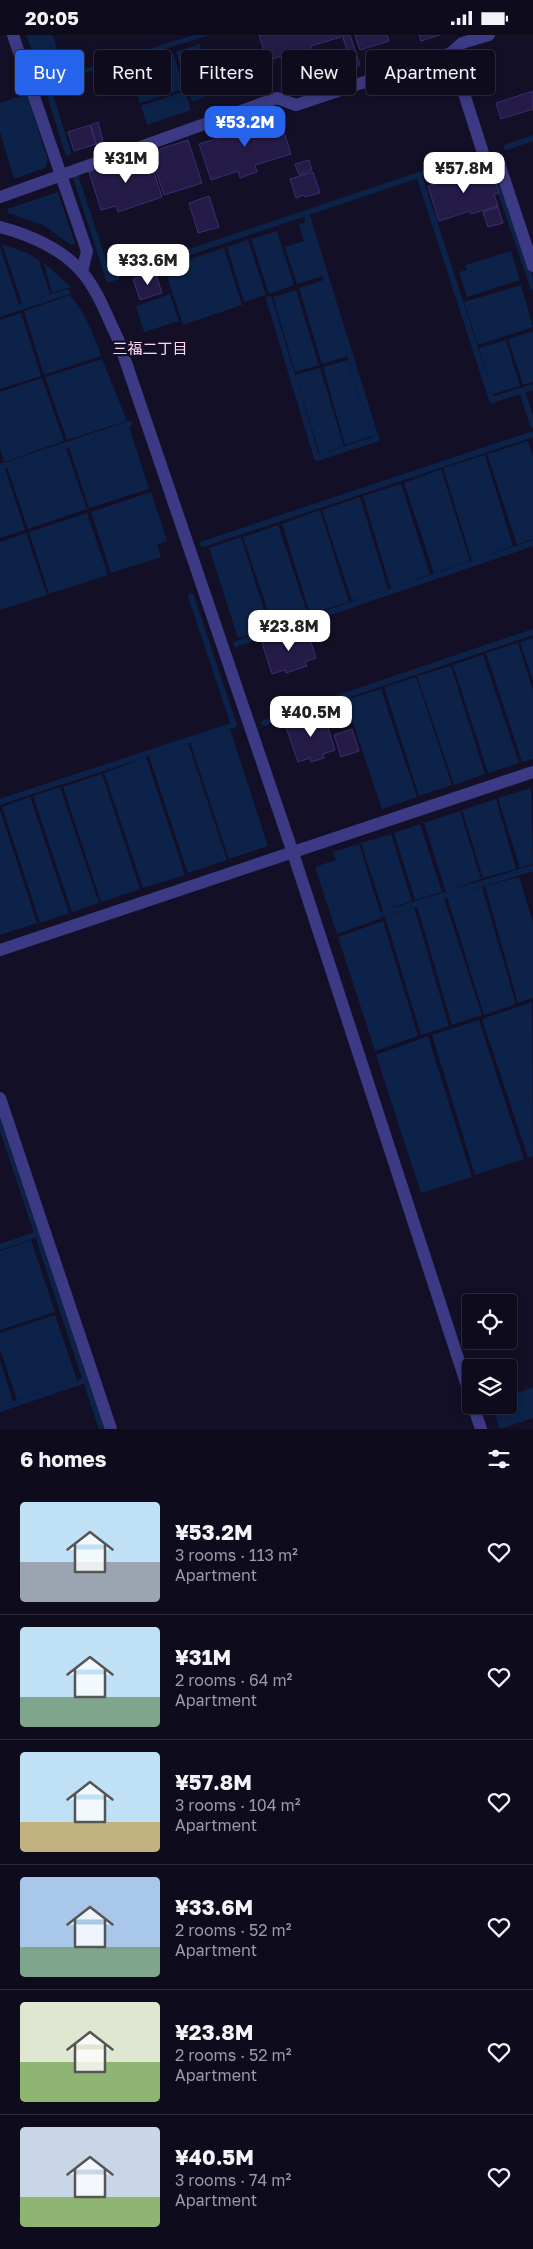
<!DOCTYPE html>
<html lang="en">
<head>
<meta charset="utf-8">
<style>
	:root { --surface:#0e0b1c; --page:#171425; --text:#f1f3f6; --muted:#9b9ba3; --line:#2e2b3b; --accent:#2563eb }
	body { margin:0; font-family:"Golos Text","Noto Sans JP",sans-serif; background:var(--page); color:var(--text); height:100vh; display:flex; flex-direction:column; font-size:19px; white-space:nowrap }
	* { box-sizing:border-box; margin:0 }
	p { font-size:16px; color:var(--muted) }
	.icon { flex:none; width:28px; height:28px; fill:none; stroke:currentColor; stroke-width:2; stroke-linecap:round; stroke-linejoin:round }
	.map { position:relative; height:1394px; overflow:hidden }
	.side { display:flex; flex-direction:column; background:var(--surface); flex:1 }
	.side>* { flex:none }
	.hud { position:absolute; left:15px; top:15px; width:504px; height:45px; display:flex; gap:10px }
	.tools { position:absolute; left:462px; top:1259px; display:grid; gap:10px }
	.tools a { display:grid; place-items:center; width:55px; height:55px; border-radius:5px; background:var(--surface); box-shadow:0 2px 8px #0003,0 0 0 1px var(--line); font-size:25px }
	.price { position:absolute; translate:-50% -42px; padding:0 11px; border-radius:10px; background:#fff; color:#222; font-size:16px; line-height:32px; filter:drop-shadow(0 1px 2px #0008) }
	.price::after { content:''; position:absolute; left:50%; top:30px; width:15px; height:11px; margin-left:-8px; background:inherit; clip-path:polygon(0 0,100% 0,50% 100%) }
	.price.current { background:var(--accent); color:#fff }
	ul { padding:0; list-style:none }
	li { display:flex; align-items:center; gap:15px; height:125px; padding:0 20px }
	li+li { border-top:1px solid var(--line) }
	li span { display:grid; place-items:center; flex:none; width:140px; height:100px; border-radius:5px; color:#555 }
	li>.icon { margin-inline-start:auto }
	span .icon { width:60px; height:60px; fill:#fffc; stroke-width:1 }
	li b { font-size:21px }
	h2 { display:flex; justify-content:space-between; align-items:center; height:60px; padding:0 20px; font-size:21px }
	.chip { padding:0 18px; border-radius:5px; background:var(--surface); box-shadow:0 2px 8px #0003,0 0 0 1px var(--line); font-size:18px; line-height:45px }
	.chip.current { background:var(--accent); color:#fff }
	.status { display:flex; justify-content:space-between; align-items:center; height:35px; padding:0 25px; background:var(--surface); direction:ltr }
	.status svg { height:14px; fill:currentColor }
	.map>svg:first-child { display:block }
</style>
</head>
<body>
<div class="status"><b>20:05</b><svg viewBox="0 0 49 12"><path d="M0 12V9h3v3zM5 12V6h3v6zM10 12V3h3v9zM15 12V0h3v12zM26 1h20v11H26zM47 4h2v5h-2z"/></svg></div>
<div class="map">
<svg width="533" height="1394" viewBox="0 0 533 1394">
	<rect width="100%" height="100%" fill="#130f26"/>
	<g fill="#0c2248">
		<polygon points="26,0 53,0 62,31 40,37"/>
		<polygon points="194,0 211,0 51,48 45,46"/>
		<polygon points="200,9 205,62 192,67 176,17"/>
		<polygon points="173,18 184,54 140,68 129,33"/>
		<polygon points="185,56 191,75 147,90 141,71"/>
		<polygon points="27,59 48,126 45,133 14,144 0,97 0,68"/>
		<polygon points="58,157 75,209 71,210 43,190 8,178 7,174"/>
		<polygon points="306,187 323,241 297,249 285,212 304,206 299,190"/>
		<polygon points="277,196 294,250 269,259 251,204"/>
		<polygon points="248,205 266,260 244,267 227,212"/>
		<polygon points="2,209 27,218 39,225 50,259 22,269"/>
		<polygon points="0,212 19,270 0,276"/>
		<polygon points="224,213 242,270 183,290 164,233"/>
		<polygon points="511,216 520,245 467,262 459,237 467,235 465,230"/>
		<polygon points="43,227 71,252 52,258"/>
		<polygon points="324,245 348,321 322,329 299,253"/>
		<polygon points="521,250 533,292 478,310 464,267"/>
		<polygon points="296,255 319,330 295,337 273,262"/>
		<polygon points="170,259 179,286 144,297 136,271"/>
		<path d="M70 260C86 279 93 298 101 321L44 340 24 276Z"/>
		<polygon points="21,278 41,341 0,354 0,285"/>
		<polygon points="533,296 533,347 523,350 508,304"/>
		<polygon points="506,305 520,351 493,359 479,313"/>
		<polygon points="102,324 127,386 67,405 45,342"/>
		<polygon points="348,325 372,401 345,410 323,332"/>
		<polygon points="320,333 344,411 320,419 295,340"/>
		<polygon points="42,343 64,406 4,427 0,413 0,357"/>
		<polygon points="129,392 149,454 89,473 69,412"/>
		<polygon points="528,406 533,422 533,504 517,510 487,419"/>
		<polygon points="66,413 87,474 28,494 7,432"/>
		<polygon points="485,420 513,511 472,526 443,433"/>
		<polygon points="5,433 25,495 0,503 0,435"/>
		<polygon points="441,434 470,526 434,538 404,448"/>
		<polygon points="401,449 430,539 391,554 363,461"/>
		<polygon points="151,457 167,506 157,510 161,522 111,538 91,477"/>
		<polygon points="360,462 388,554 352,566 322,475"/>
		<polygon points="320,475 349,567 310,579 282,489"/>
		<polygon points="87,478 108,540 49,559 29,497"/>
		<polygon points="278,490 308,580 273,592 243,502"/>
		<polygon points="26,498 47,560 0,575 0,507"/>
		<polygon points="241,502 270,593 238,603 209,513"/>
		<polygon points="533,603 533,646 520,607"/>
		<polygon points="518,608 533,655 533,724 522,727 486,618"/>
		<polygon points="483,620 519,728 488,738 453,630"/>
		<polygon points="451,631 485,739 454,750 417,641"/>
		<polygon points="416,642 452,750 419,761 384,652"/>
		<polygon points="381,654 417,762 382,774 345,665"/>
		<polygon points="230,694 268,811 229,824 190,707"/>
		<polygon points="188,708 227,825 188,838 149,721"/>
		<polygon points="146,722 185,840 143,853 104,738"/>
		<polygon points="102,739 140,854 101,867 63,752"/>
		<polygon points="60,752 99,868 72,877 33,761"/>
		<polygon points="531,753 533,829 520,833 498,763"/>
		<polygon points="30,762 69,878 40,888 2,772"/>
		<polygon points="496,764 516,834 483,843 462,775"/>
		<polygon points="0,775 37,888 0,900"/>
		<polygon points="460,776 481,844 446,857 424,788"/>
		<polygon points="420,789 442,857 415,865 394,798"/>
		<polygon points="391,799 412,866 383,876 361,808"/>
		<polygon points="359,809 382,883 337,899 315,832 336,825 333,817"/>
		<polygon points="519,842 533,887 533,963 518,968 485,851"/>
		<polygon points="482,852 516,969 484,980 447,862"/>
		<polygon points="444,863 482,980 452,990 417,871"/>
		<polygon points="414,872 449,991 421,1000 385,882"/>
		<polygon points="383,886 418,1001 375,1016 338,902"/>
		<polygon points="532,967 533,1121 528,1123 482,984"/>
		<polygon points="479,985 524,1124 475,1140 432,1000"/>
		<polygon points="428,1001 472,1142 421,1158 376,1020"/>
		<polygon points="31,1205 55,1277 0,1295 0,1216"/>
		<polygon points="55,1280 77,1345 17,1365 0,1314 0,1298"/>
		<polygon points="0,1325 13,1366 0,1371"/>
		<polygon points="533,1352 533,1383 500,1394 491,1370 509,1370 509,1361"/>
	</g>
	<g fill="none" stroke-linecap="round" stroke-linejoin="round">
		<g stroke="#0c2248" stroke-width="6">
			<polyline points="46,47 68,118"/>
			<polyline points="507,112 533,103"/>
			<polyline points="419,140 492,365 533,352"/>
			<polyline points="495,140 533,252"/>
			<polyline points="76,143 109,244 117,242"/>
			<polyline points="133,236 472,122"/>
			<polyline points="269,264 317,423 376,404 306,178"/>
			<polyline points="0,279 67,257"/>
			<polyline points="522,356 533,390"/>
			<polyline points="0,432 129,389"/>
			<polyline points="203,509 533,399"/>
			<polyline points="236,609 533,508"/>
			<polyline points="264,688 533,597"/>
			<polyline points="0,767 234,690 191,561"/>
			<polyline points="383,879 533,833"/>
			<polyline points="0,1086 102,1394"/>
			<polyline points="0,1212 38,1199"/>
			<polyline points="0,1374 86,1345"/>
		</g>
	</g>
	<g fill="#241b47" stroke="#3b2d73">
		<polygon points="259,0 340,0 341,2 311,11 314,20 299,25 296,16 267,26"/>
		<polygon points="342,0 350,0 360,30 353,33"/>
		<polygon points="355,0 387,0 389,6 360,15"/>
		<polygon points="419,0 440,0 421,6"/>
		<polygon points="261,19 264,31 247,37 243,25"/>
		<polygon points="265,32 270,50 252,56 246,38"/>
		<polygon points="533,56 533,74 501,84 496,68"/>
		<polygon points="279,81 291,119 255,130 257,137 240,143 238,136 211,145 199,109 225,101 224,96 260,84 261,87"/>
		<polygon points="98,87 103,106 96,109 91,90"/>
		<polygon points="90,90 96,109 74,116 68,97"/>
		<polygon points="188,105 202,148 164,160 150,117"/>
		<polygon points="148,118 162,162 118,177 116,171 101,175 89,137"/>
		<polygon points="309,125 312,135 299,140 295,129"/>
		<polygon points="486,133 487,138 492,136 499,158 494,159 498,171 471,179 470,176 439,186 428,151 450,144 448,139 464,134 466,139"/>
		<polygon points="313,137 320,158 305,162 304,160 296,163 290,144"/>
		<polygon points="209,161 219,192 198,198 189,168"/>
		<polygon points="498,172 503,188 488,192 483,177"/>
		<polygon points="155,237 162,258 140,265 133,244"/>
		<polygon points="295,594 296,599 307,595 316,623 305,627 307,631 286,638 285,635 272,639 262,608"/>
		<polygon points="311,679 313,683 324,680 335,715 323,719 324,723 311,727 310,723 298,727 286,692 298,688 296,684"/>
		<polygon points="352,694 359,716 341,722 334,700"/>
	</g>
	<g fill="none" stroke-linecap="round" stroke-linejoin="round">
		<g stroke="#3d3a85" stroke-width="12">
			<polyline points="13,0 87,216 82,237"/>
			<polyline points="451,18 485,124 498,125 533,231"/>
			<polyline points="0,162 277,63 296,70 451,18 462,8 489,0"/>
			<polyline points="0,915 533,737"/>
			<polyline points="0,1063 111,1394"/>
		</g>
		<g stroke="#3d3a85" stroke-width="12">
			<path d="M0 192C28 199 62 214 81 236 98 255 107 282 118 304L293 818 471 1363"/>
			<polyline points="473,1370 481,1394"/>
		</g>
	</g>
	<g text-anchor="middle" stroke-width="4.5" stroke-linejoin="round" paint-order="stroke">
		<g font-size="15" fill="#ffd6f0" stroke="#130f26">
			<text x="150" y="319">三福二丁目</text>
		</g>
	</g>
</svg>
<div class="tools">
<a><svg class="icon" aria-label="locate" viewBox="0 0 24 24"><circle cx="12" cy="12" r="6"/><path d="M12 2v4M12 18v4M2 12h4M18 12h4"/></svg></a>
<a><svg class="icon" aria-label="layers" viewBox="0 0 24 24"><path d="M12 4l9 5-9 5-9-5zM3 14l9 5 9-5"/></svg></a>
</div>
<b class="price current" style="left:245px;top:113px">¥53.2M</b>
<b class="price" style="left:126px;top:149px">¥31M</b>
<b class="price" style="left:464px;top:159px">¥57.8M</b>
<b class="price" style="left:148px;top:251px">¥33.6M</b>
<b class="price" style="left:289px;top:617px">¥23.8M</b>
<b class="price" style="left:311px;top:703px">¥40.5M</b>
<div class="hud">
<a class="chip current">Buy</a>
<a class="chip">Rent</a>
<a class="chip">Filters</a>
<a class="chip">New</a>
<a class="chip">Apartment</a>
</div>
</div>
<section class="side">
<h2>6 homes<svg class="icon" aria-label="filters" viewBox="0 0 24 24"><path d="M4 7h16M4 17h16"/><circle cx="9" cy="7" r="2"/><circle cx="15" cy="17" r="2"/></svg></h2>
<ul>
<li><span style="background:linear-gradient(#bfe0f5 60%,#9aa5b1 0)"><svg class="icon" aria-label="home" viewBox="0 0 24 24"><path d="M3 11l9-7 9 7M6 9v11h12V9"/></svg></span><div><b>¥53.2M</b><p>3 rooms · 113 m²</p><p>Apartment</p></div><svg class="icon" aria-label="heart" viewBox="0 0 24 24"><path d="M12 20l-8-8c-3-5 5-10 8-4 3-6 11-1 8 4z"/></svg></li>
<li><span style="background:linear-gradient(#bfe0f5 70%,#7fa58c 0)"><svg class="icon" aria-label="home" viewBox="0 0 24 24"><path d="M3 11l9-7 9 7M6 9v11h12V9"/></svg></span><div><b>¥31M</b><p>2 rooms · 64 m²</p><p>Apartment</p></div><svg class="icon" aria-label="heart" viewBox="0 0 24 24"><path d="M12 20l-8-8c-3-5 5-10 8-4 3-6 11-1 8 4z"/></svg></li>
<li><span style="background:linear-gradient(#bfe0f5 70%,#c2b280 0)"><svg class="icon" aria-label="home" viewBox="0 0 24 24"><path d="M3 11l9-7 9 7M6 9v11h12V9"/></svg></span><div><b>¥57.8M</b><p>3 rooms · 104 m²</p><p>Apartment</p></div><svg class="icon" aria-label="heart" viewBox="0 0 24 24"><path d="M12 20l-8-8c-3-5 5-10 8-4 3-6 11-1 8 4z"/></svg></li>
<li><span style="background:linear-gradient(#a9c7e8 70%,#7fa58c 0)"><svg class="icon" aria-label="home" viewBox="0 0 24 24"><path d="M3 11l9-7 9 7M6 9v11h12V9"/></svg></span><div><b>¥33.6M</b><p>2 rooms · 52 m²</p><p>Apartment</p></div><svg class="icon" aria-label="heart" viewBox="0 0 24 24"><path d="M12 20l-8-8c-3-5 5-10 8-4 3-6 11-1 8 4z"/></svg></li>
<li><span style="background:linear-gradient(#dfe7d0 60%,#8fb573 0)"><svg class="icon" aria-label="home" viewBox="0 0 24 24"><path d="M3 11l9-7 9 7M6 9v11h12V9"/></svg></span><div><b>¥23.8M</b><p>2 rooms · 52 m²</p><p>Apartment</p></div><svg class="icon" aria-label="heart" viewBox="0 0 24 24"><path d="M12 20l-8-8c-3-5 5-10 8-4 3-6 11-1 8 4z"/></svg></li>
<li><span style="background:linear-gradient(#c9d6e8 70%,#8fb573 0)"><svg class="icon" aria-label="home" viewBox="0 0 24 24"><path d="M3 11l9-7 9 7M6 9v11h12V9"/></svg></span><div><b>¥40.5M</b><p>3 rooms · 74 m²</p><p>Apartment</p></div><svg class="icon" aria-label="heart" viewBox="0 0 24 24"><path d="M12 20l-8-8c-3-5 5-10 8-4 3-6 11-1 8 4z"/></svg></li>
</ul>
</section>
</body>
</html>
